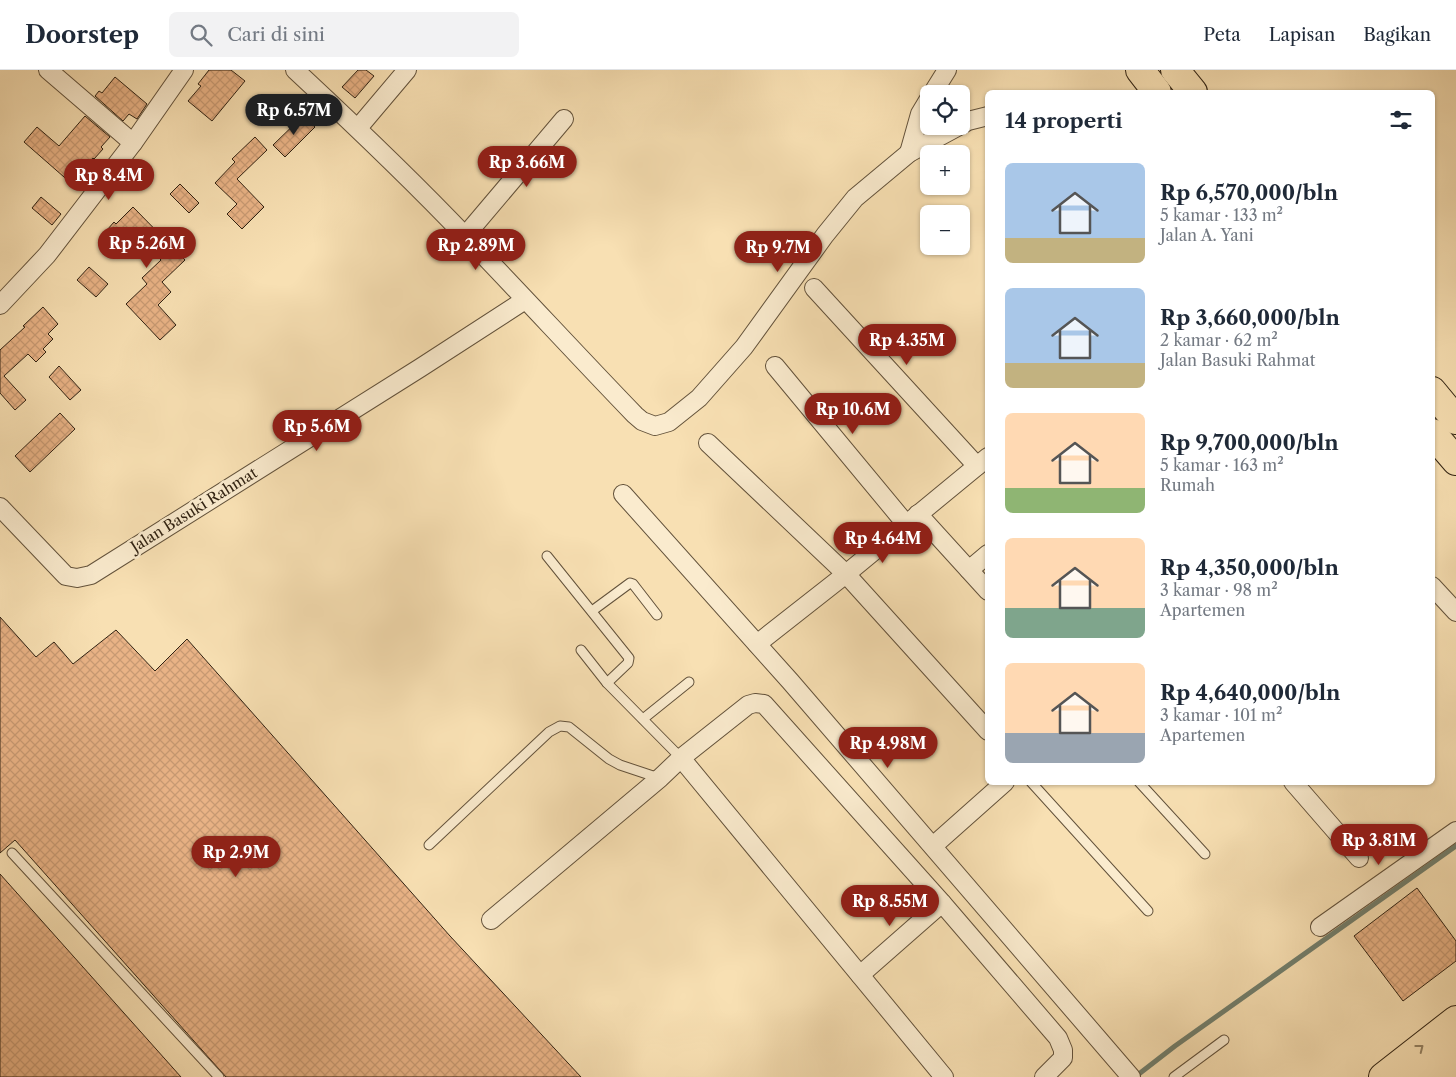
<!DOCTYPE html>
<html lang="id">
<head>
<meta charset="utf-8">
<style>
	:root { --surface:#fff; --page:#f2f2f3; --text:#1f2937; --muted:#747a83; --line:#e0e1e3; --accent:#8f2418 }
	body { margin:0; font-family:"Libre Caslon Text",serif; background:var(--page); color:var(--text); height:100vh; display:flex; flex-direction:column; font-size:19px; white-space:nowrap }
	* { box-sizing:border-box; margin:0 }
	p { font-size:16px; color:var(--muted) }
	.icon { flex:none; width:28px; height:28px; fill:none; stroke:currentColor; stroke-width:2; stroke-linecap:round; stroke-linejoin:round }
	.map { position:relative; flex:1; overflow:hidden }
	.drawer { position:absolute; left:985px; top:20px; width:450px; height:695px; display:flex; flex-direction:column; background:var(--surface); border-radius:8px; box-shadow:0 1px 4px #0004 }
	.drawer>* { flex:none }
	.controls { position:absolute; left:920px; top:15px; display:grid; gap:10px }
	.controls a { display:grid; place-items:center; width:50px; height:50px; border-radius:8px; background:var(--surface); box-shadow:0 1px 4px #0004; font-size:25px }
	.price { position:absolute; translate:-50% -42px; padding:0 11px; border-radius:18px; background:var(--accent); color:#fff; font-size:16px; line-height:32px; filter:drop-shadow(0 1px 2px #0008) }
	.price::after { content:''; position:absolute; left:50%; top:30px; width:15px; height:11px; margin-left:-8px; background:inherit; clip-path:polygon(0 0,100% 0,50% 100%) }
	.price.selected { background:#222; color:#fff }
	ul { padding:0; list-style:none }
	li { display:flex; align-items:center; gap:15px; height:125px; padding:0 20px }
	li span { display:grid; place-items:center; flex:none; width:140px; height:100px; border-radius:8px; color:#555 }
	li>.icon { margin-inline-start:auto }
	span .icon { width:60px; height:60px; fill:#fffc; stroke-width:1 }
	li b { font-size:21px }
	h2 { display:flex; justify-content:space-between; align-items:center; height:60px; padding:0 20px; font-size:21px }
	header { display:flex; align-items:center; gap:30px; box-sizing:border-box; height:70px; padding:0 25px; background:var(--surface); border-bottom:1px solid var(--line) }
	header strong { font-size:24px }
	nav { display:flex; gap:28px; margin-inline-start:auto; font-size:18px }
	.search { width:350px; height:45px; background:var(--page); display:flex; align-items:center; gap:12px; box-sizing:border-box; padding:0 18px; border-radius:8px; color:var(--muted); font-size:19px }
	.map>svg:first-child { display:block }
</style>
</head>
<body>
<header>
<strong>Doorstep</strong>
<div class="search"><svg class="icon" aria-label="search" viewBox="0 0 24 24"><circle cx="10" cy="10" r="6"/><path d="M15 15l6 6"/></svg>Cari di sini</div>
<nav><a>Peta</a><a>Lapisan</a><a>Bagikan</a></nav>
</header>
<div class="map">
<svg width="1456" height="1007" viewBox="0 0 1456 1007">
	<defs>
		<pattern id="building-cross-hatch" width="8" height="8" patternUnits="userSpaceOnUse" patternTransform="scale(1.25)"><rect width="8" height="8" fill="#e9b386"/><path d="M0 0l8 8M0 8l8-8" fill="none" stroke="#c89a73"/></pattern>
	</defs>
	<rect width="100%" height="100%" fill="#f8e0b3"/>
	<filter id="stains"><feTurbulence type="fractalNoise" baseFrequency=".004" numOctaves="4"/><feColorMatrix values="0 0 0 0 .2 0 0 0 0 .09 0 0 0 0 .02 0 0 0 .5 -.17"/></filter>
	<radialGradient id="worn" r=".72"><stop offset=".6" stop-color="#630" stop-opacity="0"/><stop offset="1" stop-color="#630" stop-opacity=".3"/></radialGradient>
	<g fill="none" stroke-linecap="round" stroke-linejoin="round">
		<polyline stroke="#727f6d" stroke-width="5" points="1135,1007 1175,976 1456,776"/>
	</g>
	<g fill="url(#building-cross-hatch)" stroke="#312313">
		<polygon points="209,0 231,0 245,11 212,51 188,31 201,16 198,14"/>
		<polygon points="358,0 366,0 374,6 355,28 342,17"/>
		<polygon points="115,7 147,34 137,49 129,44 123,51 95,26 99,21 102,23"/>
		<polygon points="304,45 315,57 285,87 273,75"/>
		<polygon points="85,46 110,67 101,77 103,79 94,89 93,88 72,114 24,72 37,57 59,76"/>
		<polygon points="255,67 267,80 237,109 264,137 242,159 227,144 237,134 215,113 235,92 232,89"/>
		<polygon points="180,114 199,133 189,143 170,124"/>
		<polygon points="41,127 61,144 52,155 32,138"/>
		<polygon points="133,137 185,190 162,212 171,222 158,235 176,255 160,270 126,234 147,214 142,208 161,190 139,168 120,187 100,168 114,152 116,154"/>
		<polygon points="89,197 108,214 96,227 77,210"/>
		<polygon points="43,237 58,254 48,264 53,269 43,279 46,282 36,292 28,284 4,306 26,330 15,340 0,323 0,280 25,257 23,256"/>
		<polygon points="59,296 81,320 70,330 49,307"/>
		<polygon points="60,343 75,359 30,402 15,386"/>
		<polygon points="0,547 36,587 54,572 73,594 116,560 155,601 187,569 450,866 581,1007 226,1007 15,770 0,783"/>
		<polygon points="0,804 181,1007 0,1007"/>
		<polygon points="1417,818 1456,871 1456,891 1403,931 1354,866"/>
	</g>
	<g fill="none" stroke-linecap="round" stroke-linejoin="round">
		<defs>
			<g id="service">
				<polyline points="547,486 629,588 628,593 607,613"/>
				<polyline points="592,541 630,513 633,514 657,545"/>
				<polyline points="581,580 607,613 681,688"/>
				<polyline points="643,649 689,612"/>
				<polyline points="1031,712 1148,841"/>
				<polyline points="1139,712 1205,784"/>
				<polyline points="429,775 549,662 560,656 569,657 609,689 620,695 659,708"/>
				<polyline points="12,783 219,1007"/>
				<polyline points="1174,1007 1224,970"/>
			</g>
			<g id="minor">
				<polyline points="48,0 133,73"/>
				<path d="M295 0C353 54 411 109 466 167 523 226 578 286 635 345L642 351 655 356 669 352 699 328 744 277 825 165 855 128 909 83 959 56"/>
				<polyline points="932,24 947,0"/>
				<polyline points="961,55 968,51 988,46"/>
				<polyline points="358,58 407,0"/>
				<polyline points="909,83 920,44 929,29"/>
				<polyline points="465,166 564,49"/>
				<polyline points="814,218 977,396"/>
				<polyline points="0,235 47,185 133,73 184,0"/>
				<polyline points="775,296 906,454"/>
				<polyline points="708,373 846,504 988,661"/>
				<polyline points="623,424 790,611 1131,1007"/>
				<polyline points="0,437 66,506 77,508 91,505 420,298 525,230"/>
				<polyline points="918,444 988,521"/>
				<polyline points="969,500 988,484"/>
				<polyline points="1432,516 1456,542"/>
				<polyline points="757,574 846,504 988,387"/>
				<polyline points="681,688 944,1007"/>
				<polyline points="1293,712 1359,788"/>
				<polyline points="933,776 1005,712"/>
				<polyline points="491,850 660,708 681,688 748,635 755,633 764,634 942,833 1058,968 1063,980 1063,988 1044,1007"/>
				<polyline points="1320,857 1456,761"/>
				<polyline points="860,905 942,833"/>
			</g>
			<g id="trunk">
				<polyline points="1383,1007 1456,950"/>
				<polyline points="1417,1007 1456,977"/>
				<polyline points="1452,1007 1456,1001"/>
			</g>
			<g id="motorway">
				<polyline points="1140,0 1157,22"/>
				<polyline points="1175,0 1193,22"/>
				<polyline points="1432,321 1456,350"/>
				<polyline points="1432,363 1456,391"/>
			</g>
		</defs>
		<use href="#service" stroke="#63523b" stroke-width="11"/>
		<use href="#minor" stroke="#63523b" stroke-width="20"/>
		<use href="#trunk" stroke="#312313" stroke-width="30"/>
		<use href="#motorway" stroke="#312313" stroke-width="30"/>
		<use href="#service" stroke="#faebce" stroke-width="9"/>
		<use href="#minor" stroke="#faebce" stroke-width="18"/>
		<use href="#trunk" stroke="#f8e0b3" stroke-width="28"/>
		<use href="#motorway" stroke="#f8e0b3" stroke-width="28"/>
	</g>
	<defs><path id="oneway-chevron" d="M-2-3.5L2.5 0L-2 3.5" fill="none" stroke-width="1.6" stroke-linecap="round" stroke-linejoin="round" transform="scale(1.25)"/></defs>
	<use stroke="#948263" href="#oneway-chevron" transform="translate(1420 978) rotate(-38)"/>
	<g text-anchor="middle" stroke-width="5" stroke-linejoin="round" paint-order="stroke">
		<g font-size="15" fill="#312313" stroke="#faebce">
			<text transform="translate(194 440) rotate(-32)" y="5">Jalan Basuki Rahmat</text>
		</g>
	</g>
	<rect width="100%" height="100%" filter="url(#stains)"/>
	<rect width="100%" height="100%" fill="url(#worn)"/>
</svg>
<div class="controls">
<a><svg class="icon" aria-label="locate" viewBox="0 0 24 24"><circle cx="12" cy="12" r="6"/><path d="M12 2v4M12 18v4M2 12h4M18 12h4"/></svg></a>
<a>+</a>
<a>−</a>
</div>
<b class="price selected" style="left:294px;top:66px">Rp 6.57M</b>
<b class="price" style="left:527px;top:118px">Rp 3.66M</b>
<b class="price" style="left:109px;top:131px">Rp 8.4M</b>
<b class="price" style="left:147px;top:199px">Rp 5.26M</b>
<b class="price" style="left:476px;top:201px">Rp 2.89M</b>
<b class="price" style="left:778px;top:203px">Rp 9.7M</b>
<b class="price" style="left:907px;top:296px">Rp 4.35M</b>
<b class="price" style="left:853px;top:365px">Rp 10.6M</b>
<b class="price" style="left:317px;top:382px">Rp 5.6M</b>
<b class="price" style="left:883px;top:494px">Rp 4.64M</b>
<b class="price" style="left:888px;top:699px">Rp 4.98M</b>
<b class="price" style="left:1379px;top:796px">Rp 3.81M</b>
<b class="price" style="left:236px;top:808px">Rp 2.9M</b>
<b class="price" style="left:890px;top:857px">Rp 8.55M</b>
<section class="drawer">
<h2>14 properti<svg class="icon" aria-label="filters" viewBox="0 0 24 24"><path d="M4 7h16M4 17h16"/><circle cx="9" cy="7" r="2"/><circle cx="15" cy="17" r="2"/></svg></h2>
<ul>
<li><span style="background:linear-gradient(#a9c7e8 75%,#c2b280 0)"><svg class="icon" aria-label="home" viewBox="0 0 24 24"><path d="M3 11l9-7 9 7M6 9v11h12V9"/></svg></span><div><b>Rp 6,570,000/bln</b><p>5 kamar · 133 m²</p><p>Jalan A. Yani</p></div></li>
<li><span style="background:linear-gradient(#a9c7e8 75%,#c2b280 0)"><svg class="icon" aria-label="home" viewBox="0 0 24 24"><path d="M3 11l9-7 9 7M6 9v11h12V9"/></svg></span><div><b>Rp 3,660,000/bln</b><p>2 kamar · 62 m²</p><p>Jalan Basuki Rahmat</p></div></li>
<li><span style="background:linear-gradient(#ffd9b3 75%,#8fb573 0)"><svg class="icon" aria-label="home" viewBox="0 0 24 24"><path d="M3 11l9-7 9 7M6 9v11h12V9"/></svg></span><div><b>Rp 9,700,000/bln</b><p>5 kamar · 163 m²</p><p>Rumah</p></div></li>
<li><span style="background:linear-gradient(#ffd9b3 70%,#7fa58c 0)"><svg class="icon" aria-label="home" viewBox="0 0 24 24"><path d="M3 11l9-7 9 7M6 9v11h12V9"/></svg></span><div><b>Rp 4,350,000/bln</b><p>3 kamar · 98 m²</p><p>Apartemen</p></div></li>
<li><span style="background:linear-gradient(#ffd9b3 70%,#9aa5b1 0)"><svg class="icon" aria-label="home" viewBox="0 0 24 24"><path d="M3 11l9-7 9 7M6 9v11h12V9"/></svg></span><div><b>Rp 4,640,000/bln</b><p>3 kamar · 101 m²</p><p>Apartemen</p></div></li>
</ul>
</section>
</div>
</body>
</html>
